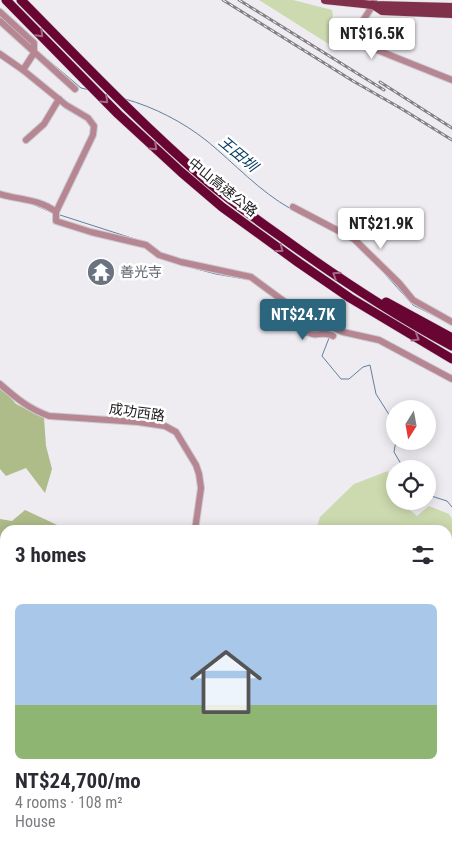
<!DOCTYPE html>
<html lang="en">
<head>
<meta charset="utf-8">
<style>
	:root { --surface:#fff; --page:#f7f7f7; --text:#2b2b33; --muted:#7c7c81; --line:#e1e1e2; --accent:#2b657e }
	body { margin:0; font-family:"Roboto Condensed","Noto Sans TC",sans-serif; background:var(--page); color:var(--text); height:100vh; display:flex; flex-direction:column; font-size:19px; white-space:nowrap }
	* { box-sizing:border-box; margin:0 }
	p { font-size:16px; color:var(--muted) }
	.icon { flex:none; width:28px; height:28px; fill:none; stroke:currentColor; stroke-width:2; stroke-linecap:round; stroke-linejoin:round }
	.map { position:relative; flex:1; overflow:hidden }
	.details { position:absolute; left:0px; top:525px; width:452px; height:335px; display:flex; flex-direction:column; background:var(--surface); border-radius:15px 15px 0 0; box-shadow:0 2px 12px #0003 }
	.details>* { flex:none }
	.needle { width:32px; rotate:191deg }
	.fabs { position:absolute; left:386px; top:400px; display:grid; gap:10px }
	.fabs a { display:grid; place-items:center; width:50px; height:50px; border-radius:50%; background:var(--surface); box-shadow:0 2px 12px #0003; font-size:25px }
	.price { position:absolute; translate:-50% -42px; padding:0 11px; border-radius:5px; background:#fff; color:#222; font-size:16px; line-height:32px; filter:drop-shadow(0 1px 2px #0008) }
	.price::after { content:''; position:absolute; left:50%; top:30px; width:15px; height:11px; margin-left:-8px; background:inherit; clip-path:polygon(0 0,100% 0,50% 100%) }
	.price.on { background:var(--accent); color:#fff }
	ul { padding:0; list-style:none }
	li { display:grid; align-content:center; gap:10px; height:265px; padding:0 15px }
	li+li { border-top:1px solid var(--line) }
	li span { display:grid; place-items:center; height:155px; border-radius:8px; color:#555 }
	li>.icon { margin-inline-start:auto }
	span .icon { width:90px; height:90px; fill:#fffc; stroke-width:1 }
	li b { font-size:21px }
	h2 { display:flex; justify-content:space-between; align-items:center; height:60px; padding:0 15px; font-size:21px }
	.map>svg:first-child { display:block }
</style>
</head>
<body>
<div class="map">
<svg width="452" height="860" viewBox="0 0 452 860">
	<rect width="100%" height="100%" fill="#eeebf1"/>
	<g fill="#cddaaf">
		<polygon points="259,0 293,0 332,10 333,16 330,22 344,29 347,24 359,29 355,39 348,45 340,40 335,48"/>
		<polygon points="388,471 390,494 395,498 395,501 399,501 417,516 429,506 449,514 452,519 452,686 448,688 448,530 342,530 339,527 336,530 316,530 320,517 354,484"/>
		<polygon points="452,712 452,860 261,860 258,855 448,855 448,714"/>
	</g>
	<g fill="#adbc88">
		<polygon points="0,386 16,404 44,418 46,446 52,469 45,493 26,468 6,476 0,469"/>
		<polygon points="25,510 68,530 5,530 5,574 0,570 0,519 12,521"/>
		<polygon points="0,641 5,645 5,741 0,738"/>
		<polygon points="76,855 209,855 210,860 80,860"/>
	</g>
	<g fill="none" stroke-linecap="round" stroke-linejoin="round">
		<g stroke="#62819c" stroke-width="1">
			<polyline points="47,59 81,88 90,90"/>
			<path d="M125 99C154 107 183 122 207 141 235 164 259 191 291 209"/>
			<polyline points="32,204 51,212"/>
			<polyline points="296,212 322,225"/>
			<polyline points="60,215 144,242"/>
			<polyline points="375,263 413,305 433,315"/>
			<polyline points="193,268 216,274 245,279"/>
			<polyline points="297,315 305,335 310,336"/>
			<polyline points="329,338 322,356 341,379 349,379 363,367 370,365 376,394 395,424"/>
			<polyline points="396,441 394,452 404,469"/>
			<polyline points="428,495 447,501 452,507"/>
		</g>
		<defs>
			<g id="minor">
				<polyline points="374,0 373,5 355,33 355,39 357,42 452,80"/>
				<polyline points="0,12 34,43 34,53 23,70 66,105 88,118 94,126 93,135 56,212 56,221 91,232 146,245 159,255 181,262 251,277 304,316 343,332 379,340 452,379"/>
				<polyline points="0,21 75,89"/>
				<polyline points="0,54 23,70"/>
				<polyline points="26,140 44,124 59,99"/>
				<path d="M0 194C19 200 40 199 56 212"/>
				<polyline points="293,207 354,239 399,283 413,300 452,322"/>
				<path d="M304 316C308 348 319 327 333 336"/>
				<path d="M0 384C16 398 29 409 49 416L138 422 165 426 176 432 196 465 199 474 201 488 195 530"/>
				<polyline points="220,855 220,860"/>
			</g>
			<g id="major">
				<polyline points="325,0 373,5 452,7"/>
				<polyline points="373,5 382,11 452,14"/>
			</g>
			<g id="highway">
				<polyline points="6,0 118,114 181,172 222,207 299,263 350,298 452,359"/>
				<path d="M21 0C82 62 142 125 208 182 231 201 256 219 280 236 335 276 392 314 452 346"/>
				<polyline points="386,302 452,338"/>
			</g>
		</defs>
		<use href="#minor" stroke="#ccc9cf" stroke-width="8"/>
		<use href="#major" stroke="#ccc9cf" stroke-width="9"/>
		<use href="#highway" stroke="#ccc9cf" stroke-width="10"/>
		<use href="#minor" stroke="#b68793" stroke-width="6"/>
		<use href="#major" stroke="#80304b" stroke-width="8"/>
		<use href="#highway" stroke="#690533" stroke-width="9"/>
		<defs>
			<g id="rail">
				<polyline points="223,0 353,81 402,109 452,140"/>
				<polyline points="239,0 384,90"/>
				<polyline points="380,82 452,128"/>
			</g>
		</defs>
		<use href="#rail" stroke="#828084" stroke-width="3"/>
		<use href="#rail" stroke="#fff" stroke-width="1" stroke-dasharray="4" stroke-linecap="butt"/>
	</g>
	<defs><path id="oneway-chevron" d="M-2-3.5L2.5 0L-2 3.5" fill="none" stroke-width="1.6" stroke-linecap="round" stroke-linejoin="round" transform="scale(1.25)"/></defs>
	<g stroke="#a56985">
		<use href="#oneway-chevron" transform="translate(40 34) rotate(45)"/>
		<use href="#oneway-chevron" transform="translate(105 100) rotate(44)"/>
		<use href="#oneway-chevron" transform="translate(154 147) rotate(43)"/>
		<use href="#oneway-chevron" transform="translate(280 249) rotate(37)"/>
		<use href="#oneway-chevron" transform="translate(336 275) rotate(-147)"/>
		<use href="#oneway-chevron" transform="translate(416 338) rotate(31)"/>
	</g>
	<defs>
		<symbol id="temple-disc" viewBox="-11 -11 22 22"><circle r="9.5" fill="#6b7280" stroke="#fff"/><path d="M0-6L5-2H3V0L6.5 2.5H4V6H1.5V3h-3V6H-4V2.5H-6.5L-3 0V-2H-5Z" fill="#fff"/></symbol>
	</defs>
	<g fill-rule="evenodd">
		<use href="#temple-disc" x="85" y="256" width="32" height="32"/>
	</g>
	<g text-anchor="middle" stroke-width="5" stroke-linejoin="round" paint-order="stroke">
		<g font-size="14" fill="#1a191c" stroke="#fff">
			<text transform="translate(223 187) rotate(39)" y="5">中山高速公路</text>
			<text transform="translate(137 412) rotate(8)" y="5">成功西路</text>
		</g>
		<g font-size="14" fill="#5b616d" stroke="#fff" text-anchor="start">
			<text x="120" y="277">善光寺</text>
		</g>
		<g font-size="15" font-style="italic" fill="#043a5f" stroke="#fff">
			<text transform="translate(238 154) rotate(40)" y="5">王田圳</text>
		</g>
	</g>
</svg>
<div class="fabs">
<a><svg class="needle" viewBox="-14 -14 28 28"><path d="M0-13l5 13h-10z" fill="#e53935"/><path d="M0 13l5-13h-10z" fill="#7c7c81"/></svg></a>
<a><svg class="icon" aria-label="locate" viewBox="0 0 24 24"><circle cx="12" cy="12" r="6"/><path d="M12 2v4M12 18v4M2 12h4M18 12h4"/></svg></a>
</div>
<b class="price" style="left:372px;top:60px">NT$16.5K</b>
<b class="price" style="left:381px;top:250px">NT$21.9K</b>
<b class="price on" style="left:303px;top:341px">NT$24.7K</b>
<section class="details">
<h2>3 homes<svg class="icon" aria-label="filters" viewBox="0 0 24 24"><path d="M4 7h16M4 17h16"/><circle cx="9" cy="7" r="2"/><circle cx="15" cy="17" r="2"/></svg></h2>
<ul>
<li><span style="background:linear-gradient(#a9c7e8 65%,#8fb573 0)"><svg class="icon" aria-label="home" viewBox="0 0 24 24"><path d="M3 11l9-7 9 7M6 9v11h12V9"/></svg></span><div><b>NT$24,700/mo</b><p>4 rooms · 108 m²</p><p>House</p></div></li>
</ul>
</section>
</div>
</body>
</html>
